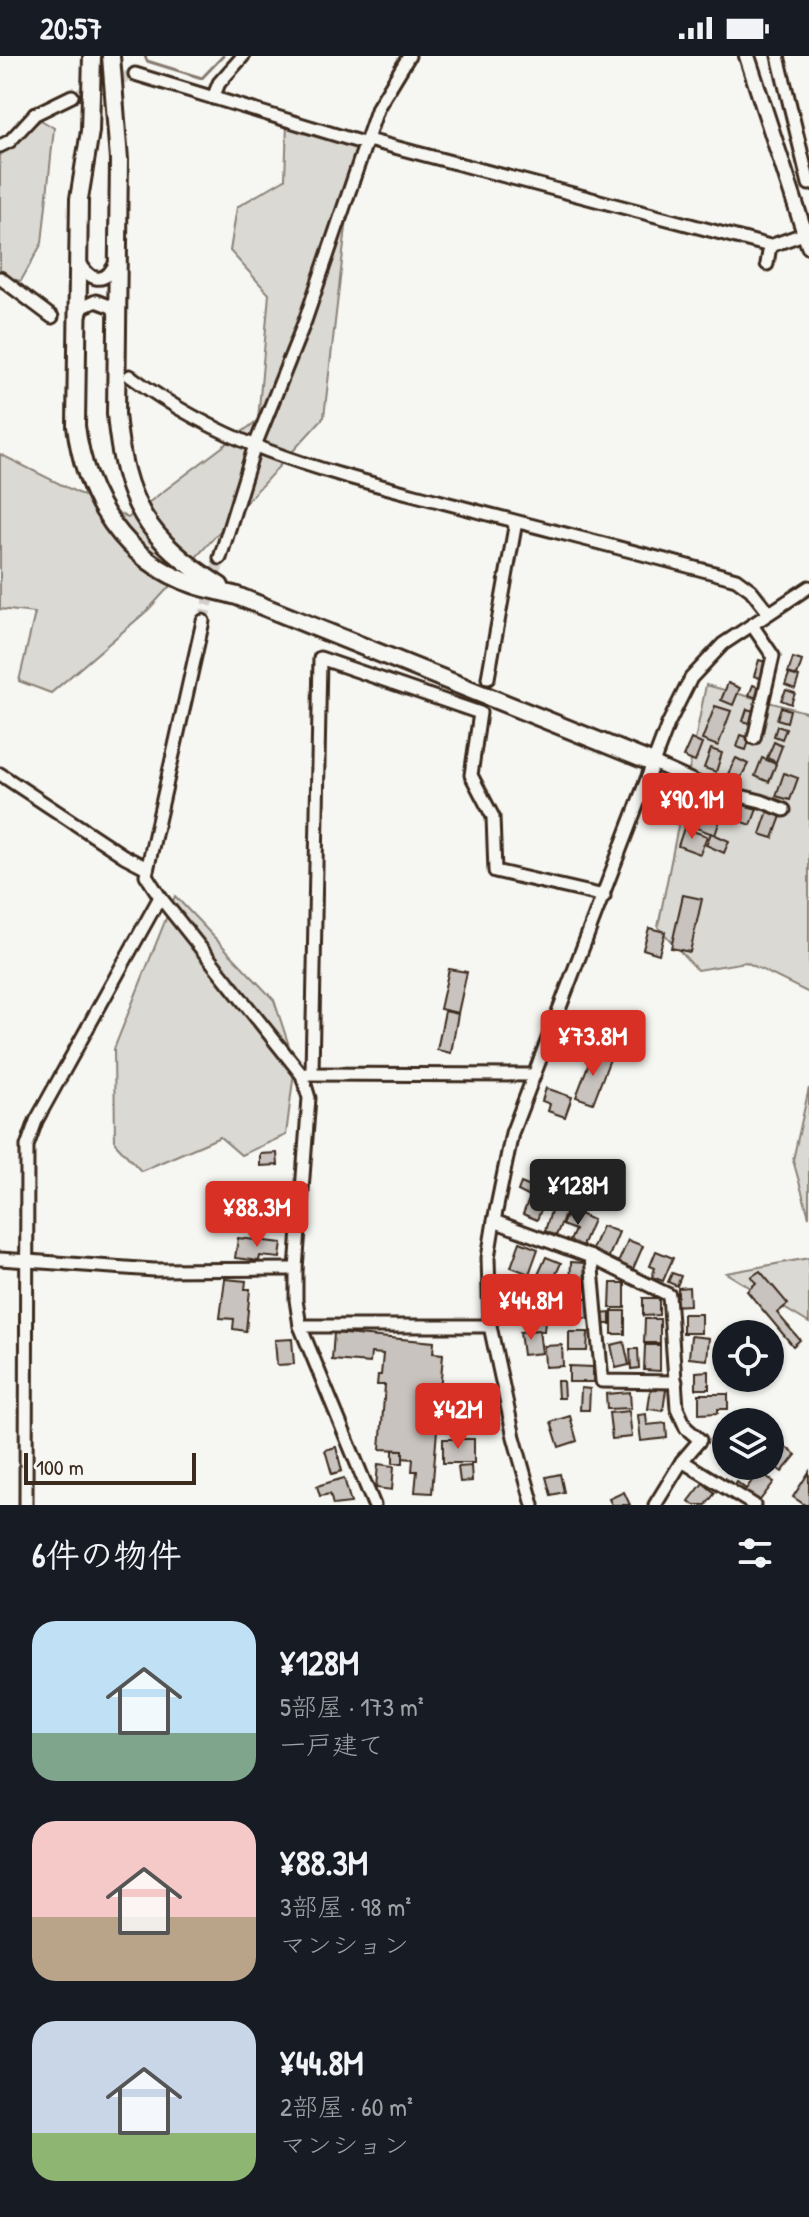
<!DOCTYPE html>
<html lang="ja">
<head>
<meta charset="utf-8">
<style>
	:root { --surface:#171b24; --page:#20242c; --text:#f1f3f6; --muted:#9ea1a6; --accent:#d93025 }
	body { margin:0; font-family:"Patrick Hand","Klee One",sans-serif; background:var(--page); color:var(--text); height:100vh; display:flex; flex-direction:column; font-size:30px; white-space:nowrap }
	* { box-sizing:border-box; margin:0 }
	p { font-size:26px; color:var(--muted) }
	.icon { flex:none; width:44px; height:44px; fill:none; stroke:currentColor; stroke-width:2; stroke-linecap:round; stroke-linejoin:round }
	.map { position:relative; height:1449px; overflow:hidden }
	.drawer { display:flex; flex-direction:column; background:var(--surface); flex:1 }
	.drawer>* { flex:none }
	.controls { position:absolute; left:712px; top:1264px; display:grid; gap:16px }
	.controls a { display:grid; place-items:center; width:72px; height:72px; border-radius:50%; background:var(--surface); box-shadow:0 2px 6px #0004; font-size:40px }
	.scale { position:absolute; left:24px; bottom:20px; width:172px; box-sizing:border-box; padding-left:8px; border:4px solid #3b2a1e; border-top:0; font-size:22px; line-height:28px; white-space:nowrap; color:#3b2a1e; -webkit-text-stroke:6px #f6f6f2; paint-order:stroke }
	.price { position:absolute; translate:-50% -68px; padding:0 18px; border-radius:8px; background:var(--accent); color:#fff; font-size:26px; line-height:52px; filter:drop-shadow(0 2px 4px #0008) }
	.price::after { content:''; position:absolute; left:50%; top:48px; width:24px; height:18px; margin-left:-12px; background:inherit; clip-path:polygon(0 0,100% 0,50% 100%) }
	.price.active { background:#222; color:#fff }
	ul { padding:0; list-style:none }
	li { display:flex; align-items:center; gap:24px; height:200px; padding:0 32px }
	li span { display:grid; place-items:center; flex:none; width:224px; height:160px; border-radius:24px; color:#555 }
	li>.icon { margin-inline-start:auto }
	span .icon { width:96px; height:96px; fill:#fffc; stroke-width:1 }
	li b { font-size:34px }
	h2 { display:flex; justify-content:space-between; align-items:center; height:96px; padding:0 32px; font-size:34px }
	.status { display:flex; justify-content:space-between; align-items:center; height:56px; padding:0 40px; background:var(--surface); direction:ltr }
	.status svg { height:22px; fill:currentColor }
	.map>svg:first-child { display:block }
</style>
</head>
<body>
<div class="status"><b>20:57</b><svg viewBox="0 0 49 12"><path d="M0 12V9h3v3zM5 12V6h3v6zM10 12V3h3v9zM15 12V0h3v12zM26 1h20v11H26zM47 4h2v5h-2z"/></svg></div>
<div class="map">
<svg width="809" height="1449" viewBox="0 0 809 1449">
	<rect width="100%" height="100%" fill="#f6f6f2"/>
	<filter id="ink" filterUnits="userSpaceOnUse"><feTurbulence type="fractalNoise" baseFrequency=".0125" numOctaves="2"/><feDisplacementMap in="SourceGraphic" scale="16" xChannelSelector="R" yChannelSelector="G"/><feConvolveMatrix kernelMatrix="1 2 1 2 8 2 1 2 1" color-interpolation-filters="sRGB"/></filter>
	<g filter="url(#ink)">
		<g fill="#dad9d3" stroke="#8a8278" stroke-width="2">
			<polygon points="41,64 54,72 42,187 21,225 0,221 0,95"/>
			<polygon points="287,68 356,85 324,361 148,554 51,637 19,625 35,557 0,553 0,398 128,462 258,364 269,238 230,195 237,151 285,123"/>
			<polygon points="706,629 809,657 809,937 746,906 697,914 658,871"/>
			<polygon points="175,840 274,944 295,1008 286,1079 241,1099 220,1081 141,1115 115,1087 114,993"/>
			<polygon points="809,1032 809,1161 793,1104"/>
			<polygon points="809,1202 809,1267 726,1217"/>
		</g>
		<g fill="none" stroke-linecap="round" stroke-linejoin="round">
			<polyline stroke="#857a71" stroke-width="3" points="145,0 147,5 202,22 223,0"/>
		</g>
		<g fill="#c8c3be" stroke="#3b2a1e" stroke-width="2">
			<polygon points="793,602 802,605 797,620 788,617"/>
			<polygon points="759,604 769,607 763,623 754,620"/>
			<polygon points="789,618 799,621 795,633 785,629"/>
			<polygon points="728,627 740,632 733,649 721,644"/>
			<polygon points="753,629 763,633 759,643 749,639"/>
			<polygon points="786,634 795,637 791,648 781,644"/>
			<polygon points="715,650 731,655 718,690 702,684"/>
			<polygon points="781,651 790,654 787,666 777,663"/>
			<polygon points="747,653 757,656 753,668 743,665"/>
			<polygon points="777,670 786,673 782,683 774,680"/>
			<polygon points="741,679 750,682 746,694 737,691"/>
			<polygon points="691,683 702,688 695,706 683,701"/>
			<polygon points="774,686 782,690 776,706 767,702"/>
			<polygon points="711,693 722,697 716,716 704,712"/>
			<polygon points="736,702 748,708 738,727 726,722"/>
			<polygon points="762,702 776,708 769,726 755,720"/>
			<polygon points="784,717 798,722 790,744 776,740"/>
			<polygon points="677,747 684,750 676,768 669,765"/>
			<polygon points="706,749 723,755 715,779 697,772"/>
			<polygon points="743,749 757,753 751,769 738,764"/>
			<polygon points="768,755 781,760 773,782 760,778"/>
			<polygon points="684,772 707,780 700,798 678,790"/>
			<polygon points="711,777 729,785 724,797 706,789"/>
			<polygon points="683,839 702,843 690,896 671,892"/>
			<polygon points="649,872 665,876 659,898 643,893"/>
			<polygon points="449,913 467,916 458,957 440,953"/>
			<polygon points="445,955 458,958 451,997 437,994"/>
			<polygon points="568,979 586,985 583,994 565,988"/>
			<polygon points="593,996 610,1003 593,1047 576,1041"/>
			<polygon points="546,1032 572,1041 565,1061 548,1055 550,1048 542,1045"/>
			<polygon points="277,1097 278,1109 260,1110 260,1098"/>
			<polygon points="521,1127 547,1138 537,1164 523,1158 530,1141 518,1135"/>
			<polygon points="554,1145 568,1151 556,1180 545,1175"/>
			<polygon points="569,1153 593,1164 581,1192 569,1187 575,1174 562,1169"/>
			<polygon points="602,1170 619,1176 608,1203 591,1196"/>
			<polygon points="238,1182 282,1187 280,1202 260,1200 259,1205 235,1202"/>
			<polygon points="628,1184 643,1190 633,1213 618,1207"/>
			<polygon points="520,1186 538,1193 529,1218 511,1211"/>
			<polygon points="656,1195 673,1202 663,1225 652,1221 655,1212 650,1210"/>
			<polygon points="546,1201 561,1207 552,1227 537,1221"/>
			<polygon points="571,1206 585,1207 584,1233 570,1232"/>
			<polygon points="760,1215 788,1248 777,1257 800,1284 793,1290 747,1235 756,1227 751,1221"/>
			<polygon points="672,1217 681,1220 677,1230 668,1226"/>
			<polygon points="225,1223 246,1225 245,1233 250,1233 246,1275 233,1273 234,1263 220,1262"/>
			<polygon points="611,1227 625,1227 625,1252 610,1252"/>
			<polygon points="689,1231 690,1249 670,1250 670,1241 678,1240 678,1232"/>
			<polygon points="572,1242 588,1242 589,1262 572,1263"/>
			<polygon points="643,1242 659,1242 659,1259 643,1260"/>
			<polygon points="526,1246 547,1247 544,1275 524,1274"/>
			<rect x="612" y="1255" width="13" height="23"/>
			<polygon points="610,1257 610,1268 600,1268 600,1258"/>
			<rect x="683" y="1258" width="18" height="19"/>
			<polygon points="645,1263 660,1263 660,1287 644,1287"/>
			<polygon points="539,1274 542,1297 523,1299 520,1276"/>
			<polygon points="569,1276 588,1276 587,1295 569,1295"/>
			<polygon points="334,1277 434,1286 433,1297 443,1298 432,1437 415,1436 417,1415 412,1415 413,1403 402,1402 402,1394 380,1393 385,1329 377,1329 378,1319 381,1319 383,1298 371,1297 370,1307 332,1304"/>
			<polygon points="691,1280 709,1282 707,1304 689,1302"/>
			<polygon points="292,1283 294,1308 277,1309 275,1284"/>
			<polygon points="624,1286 629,1309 616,1312 611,1289"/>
			<polygon points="562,1289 563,1310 545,1311 544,1290"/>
			<polygon points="645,1289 660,1289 660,1315 644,1314"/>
			<polygon points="630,1293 638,1293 639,1312 631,1313"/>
			<polygon points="569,1310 593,1311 593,1326 569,1326"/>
			<polygon points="709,1315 709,1333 696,1333 696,1316"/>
			<polygon points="557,1325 563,1325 564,1342 558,1342"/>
			<polygon points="651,1331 666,1333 663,1355 648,1353"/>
			<polygon points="581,1332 590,1333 589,1354 580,1354"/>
			<polygon points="630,1336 631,1352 607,1353 606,1338"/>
			<polygon points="699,1338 728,1338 728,1353 718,1353 718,1357 699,1358"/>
			<polygon points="629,1355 632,1381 612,1383 609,1357"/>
			<polygon points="646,1358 647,1369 666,1367 667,1382 641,1385 638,1359"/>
			<polygon points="750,1358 759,1366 743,1366"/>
			<polygon points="570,1360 577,1385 559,1391 551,1366"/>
			<rect x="443" y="1383" width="31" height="24"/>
			<polygon points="782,1388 796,1399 782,1416 770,1407 770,1402"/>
			<polygon points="336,1391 342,1415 332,1418 325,1394"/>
			<rect x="393" y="1394" width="10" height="13"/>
			<polygon points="726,1406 726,1410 747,1410 739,1421 723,1410"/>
			<polygon points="378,1408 394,1410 392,1434 376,1432"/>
			<polygon points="471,1410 472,1425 460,1426 458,1411"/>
			<polygon points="759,1415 774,1426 757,1448 734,1431 737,1426 746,1433"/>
			<polygon points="809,1416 809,1449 805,1449 793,1441"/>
			<polygon points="560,1418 564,1436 551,1439 546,1421"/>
			<polygon points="344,1422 351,1447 333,1449 330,1438 320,1440 317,1430"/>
			<polygon points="703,1427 715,1437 706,1449 694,1449 689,1445"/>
			<polygon points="624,1436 630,1449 612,1449 609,1443"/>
		</g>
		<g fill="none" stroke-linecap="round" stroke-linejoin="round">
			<g stroke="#d1cdc8" stroke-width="11" stroke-dasharray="11 5.5" stroke-linecap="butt">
				<polyline points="72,40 135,18"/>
				<polyline points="203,565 220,502"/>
			</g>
			<defs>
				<g id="minor">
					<polyline points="778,0 809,128"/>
					<polyline points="135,18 366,88"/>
					<polyline points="213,42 219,27 243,0"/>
					<polyline points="368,84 770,190 809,176"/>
					<polyline points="0,90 10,85 35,58 72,40"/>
					<path d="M79 204C89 226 105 230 116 206"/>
					<polyline points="767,208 770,190"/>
					<polyline points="0,222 52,261"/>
					<polyline points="79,261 83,251 96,245 112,251 117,260"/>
					<path d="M130 320C230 394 325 415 442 446 540 472 638 496 736 523L751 534 769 557"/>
					<polyline points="220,502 254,392 305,265 378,51 409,0"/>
					<polyline points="203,565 146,819 160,841 302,1019 309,1042 296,1213 296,1244 300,1270 374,1449"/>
					<polyline points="752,569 773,600 754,682"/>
					<polyline points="488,622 515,471 513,465"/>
					<polyline points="653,707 711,733 761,745 784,754"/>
					<polyline points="0,718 124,800 147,812"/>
					<polyline points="312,1017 320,602 480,657 471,719 493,761 495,815 604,840"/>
					<polyline points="307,1018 534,1019"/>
					<polyline points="494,1165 591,1201 669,1239 677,1352 686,1372 700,1384 682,1405 655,1449"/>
					<polyline points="591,1201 602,1325 676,1326"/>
					<polyline points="0,1203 154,1214 296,1213"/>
					<polyline points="300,1270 490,1270"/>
					<polyline points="682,1405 754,1449"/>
					<polyline points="26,1449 27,1090 36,1065 160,841"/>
					<polyline points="533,1449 514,1381 490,1270 488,1202 494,1165 512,1077 668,668 691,622 723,588 809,531"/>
				</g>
				<polyline id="major" points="747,0 809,190"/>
				<g id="highway">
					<path d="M92 0 90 75 79 143 76 370C85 441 124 505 195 529 208 533 223 536 237 540L653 707"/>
					<path d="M111 0 119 104 116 358C124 445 146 484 220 530"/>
				</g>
			</defs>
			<use href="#minor" stroke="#3b2a1e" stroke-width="17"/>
			<use href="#major" stroke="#3b2a1e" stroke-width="20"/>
			<use href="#highway" stroke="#3b2a1e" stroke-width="22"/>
			<use href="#minor" stroke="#f6f6f2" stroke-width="11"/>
			<use href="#major" stroke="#f6f6f2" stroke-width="14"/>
			<use href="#highway" stroke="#f6f6f2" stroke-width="16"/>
		</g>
	</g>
</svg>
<div class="controls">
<a><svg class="icon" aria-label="locate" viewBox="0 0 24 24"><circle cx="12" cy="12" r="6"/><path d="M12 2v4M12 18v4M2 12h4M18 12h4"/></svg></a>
<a><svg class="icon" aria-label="layers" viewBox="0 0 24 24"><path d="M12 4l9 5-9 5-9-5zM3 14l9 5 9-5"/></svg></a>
</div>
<div class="scale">100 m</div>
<b class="price" style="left:692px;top:785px">¥90.1M</b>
<b class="price" style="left:593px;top:1022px">¥73.8M</b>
<b class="price active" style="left:578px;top:1171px">¥128M</b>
<b class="price" style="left:257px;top:1193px">¥88.3M</b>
<b class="price" style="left:531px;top:1286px">¥44.8M</b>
<b class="price" style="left:458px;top:1395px">¥42M</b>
</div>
<section class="drawer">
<h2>6件の物件<svg class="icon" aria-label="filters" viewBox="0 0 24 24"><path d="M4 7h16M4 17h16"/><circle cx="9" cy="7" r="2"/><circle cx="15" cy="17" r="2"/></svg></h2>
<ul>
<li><span style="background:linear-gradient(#bfe0f5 70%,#7fa58c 0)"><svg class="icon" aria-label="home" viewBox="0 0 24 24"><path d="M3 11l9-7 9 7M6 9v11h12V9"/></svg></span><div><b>¥128M</b><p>5部屋 · 173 m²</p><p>一戸建て</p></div></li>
<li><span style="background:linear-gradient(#f6c9c9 60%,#b9a48a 0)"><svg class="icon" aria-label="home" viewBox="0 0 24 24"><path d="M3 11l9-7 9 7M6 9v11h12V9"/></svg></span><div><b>¥88.3M</b><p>3部屋 · 98 m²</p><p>マンション</p></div></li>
<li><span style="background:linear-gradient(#c9d6e8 70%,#8fb573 0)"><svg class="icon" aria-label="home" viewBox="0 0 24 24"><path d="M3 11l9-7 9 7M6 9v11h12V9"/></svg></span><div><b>¥44.8M</b><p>2部屋 · 60 m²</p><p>マンション</p></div></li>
</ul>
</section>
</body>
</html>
